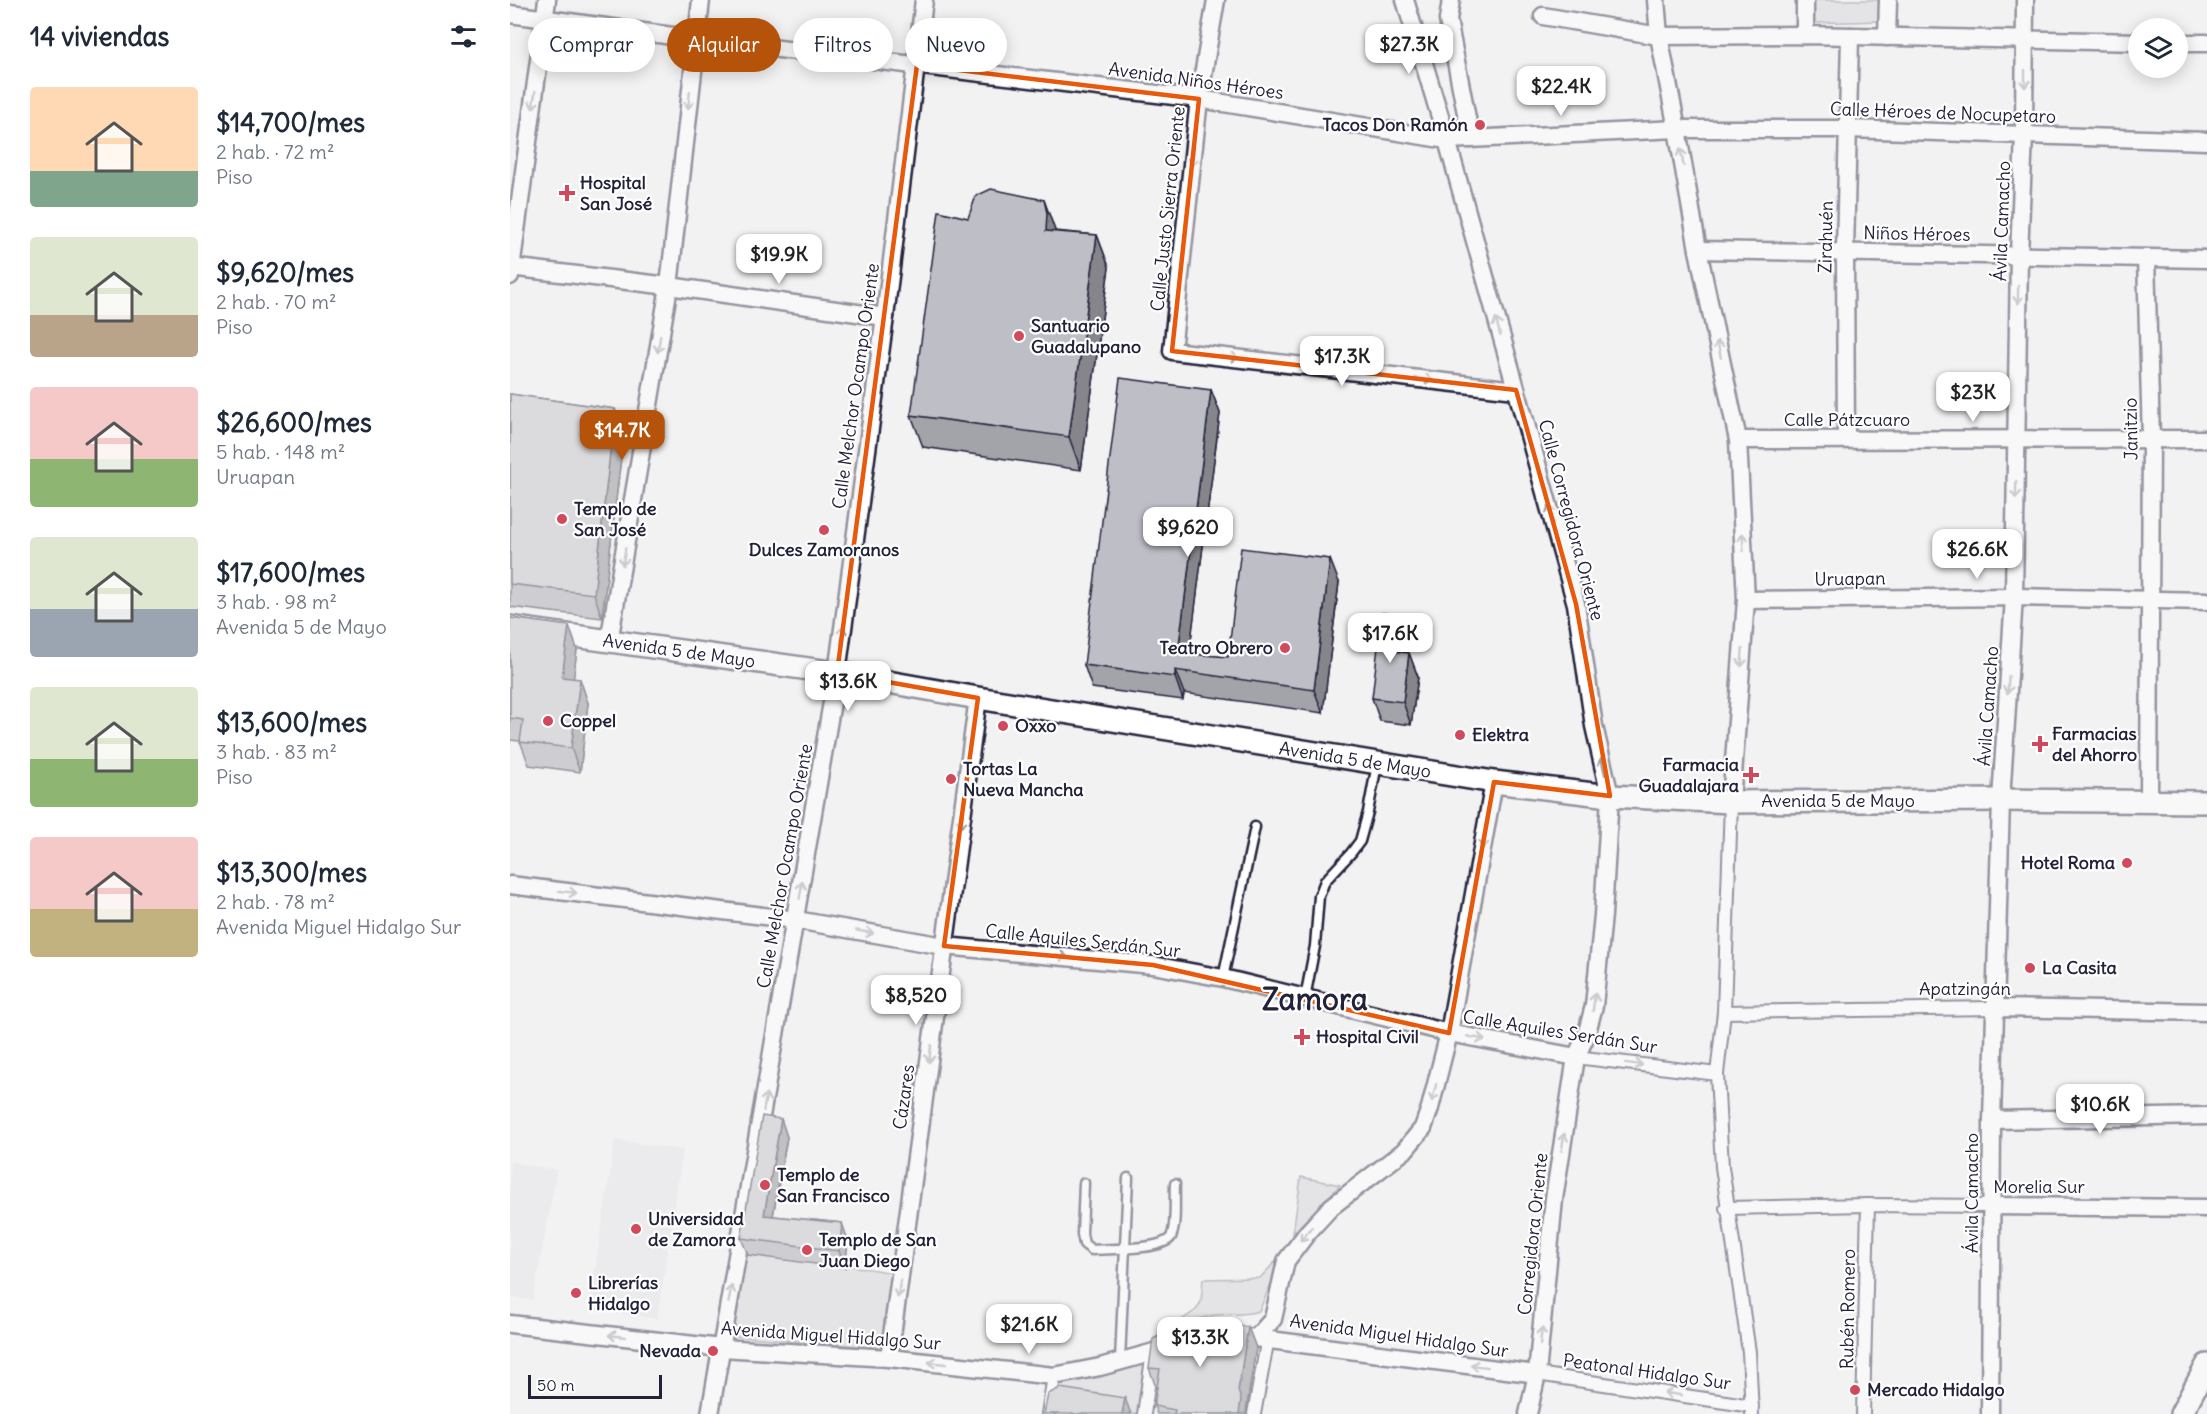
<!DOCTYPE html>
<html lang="es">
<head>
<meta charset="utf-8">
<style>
	:root { --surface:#fff; --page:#f6f6f7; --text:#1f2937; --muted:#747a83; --accent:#b45309 }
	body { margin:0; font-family:Delius,sans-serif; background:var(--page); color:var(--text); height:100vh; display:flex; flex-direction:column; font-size:22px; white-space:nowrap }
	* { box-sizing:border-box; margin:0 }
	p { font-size:20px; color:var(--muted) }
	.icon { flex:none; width:33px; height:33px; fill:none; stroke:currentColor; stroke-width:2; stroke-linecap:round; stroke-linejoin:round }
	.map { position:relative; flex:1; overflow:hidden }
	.drawer { display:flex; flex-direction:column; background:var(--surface); width:510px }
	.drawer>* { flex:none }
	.top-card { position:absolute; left:18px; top:18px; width:570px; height:54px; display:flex; gap:12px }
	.fabs { position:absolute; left:1618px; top:18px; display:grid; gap:12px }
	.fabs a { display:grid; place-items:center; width:60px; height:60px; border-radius:50%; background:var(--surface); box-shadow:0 3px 15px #0003; font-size:30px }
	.scale { position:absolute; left:18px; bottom:15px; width:134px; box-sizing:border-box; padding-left:6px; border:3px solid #22223b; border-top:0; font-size:16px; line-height:21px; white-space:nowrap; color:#22223b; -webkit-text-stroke:4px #fff; paint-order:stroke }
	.price { position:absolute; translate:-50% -51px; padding:0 14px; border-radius:12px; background:#fff; color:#222; font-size:20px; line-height:39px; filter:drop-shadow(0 2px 3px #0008) }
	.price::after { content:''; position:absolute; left:50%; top:36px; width:18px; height:14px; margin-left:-9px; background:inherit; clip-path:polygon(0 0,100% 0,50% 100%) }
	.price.selected { background:var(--accent); color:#fff }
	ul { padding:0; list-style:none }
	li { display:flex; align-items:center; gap:18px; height:150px; padding:0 30px }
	li span { display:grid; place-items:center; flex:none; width:168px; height:120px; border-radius:6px; color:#555 }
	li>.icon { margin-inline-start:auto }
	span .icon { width:72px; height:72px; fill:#fffc; stroke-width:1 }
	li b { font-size:26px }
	h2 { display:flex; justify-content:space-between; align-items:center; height:72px; padding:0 30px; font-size:26px }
	.pill { padding:0 21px; border-radius:27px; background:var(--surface); box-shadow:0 3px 15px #0003; font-size:21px; line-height:54px }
	.pill.selected { background:var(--accent); color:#fff }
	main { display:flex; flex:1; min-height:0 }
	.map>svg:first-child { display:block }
</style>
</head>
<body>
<main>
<section class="drawer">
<h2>14 viviendas<svg class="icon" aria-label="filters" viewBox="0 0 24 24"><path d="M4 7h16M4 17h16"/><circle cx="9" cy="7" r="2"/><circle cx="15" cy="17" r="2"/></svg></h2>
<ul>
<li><span style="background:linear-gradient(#ffd9b3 70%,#7fa58c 0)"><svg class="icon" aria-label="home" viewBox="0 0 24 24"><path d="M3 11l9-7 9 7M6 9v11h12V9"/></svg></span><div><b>$14,700/mes</b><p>2 hab. · 72 m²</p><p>Piso</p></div></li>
<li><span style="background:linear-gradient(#dfe7d0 65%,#b9a48a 0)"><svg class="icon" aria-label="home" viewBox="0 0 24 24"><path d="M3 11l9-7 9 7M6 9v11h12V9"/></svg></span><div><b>$9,620/mes</b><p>2 hab. · 70 m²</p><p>Piso</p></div></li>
<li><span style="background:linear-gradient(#f6c9c9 60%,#8fb573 0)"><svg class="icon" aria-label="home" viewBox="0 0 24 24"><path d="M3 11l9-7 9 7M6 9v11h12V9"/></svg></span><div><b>$26,600/mes</b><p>5 hab. · 148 m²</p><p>Uruapan</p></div></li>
<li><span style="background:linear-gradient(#dfe7d0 60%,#9aa5b1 0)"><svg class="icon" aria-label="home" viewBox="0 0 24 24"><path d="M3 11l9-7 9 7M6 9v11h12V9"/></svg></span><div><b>$17,600/mes</b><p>3 hab. · 98 m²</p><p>Avenida 5 de Mayo</p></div></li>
<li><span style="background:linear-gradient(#dfe7d0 60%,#8fb573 0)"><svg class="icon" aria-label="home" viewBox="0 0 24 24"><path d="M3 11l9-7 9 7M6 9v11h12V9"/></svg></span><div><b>$13,600/mes</b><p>3 hab. · 83 m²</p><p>Piso</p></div></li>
<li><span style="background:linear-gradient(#f6c9c9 60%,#c2b280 0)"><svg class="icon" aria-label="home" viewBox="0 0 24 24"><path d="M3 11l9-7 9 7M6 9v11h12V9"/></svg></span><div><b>$13,300/mes</b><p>2 hab. · 78 m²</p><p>Avenida Miguel Hidalgo Sur</p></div></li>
</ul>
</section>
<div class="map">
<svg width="1697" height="1414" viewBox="0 0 1697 1414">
	<rect width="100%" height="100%" fill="#f2f2f3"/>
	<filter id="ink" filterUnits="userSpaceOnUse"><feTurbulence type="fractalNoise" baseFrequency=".0167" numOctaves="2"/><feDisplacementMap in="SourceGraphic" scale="12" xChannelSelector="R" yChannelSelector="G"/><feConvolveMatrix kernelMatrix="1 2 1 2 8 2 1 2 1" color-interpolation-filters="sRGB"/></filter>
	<g filter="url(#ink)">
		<g fill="#e2e2e6">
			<polygon points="105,1140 173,1150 147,1319 79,1309"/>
			<polygon points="0,1162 47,1170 23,1300 0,1297"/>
		</g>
		<g fill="#d3d3d8" stroke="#7a7a8a" stroke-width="1.5">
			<polygon points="1303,0 1372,0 1372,21 1301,23"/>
			<polygon points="791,1177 830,1185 783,1233"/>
			<polygon points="235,1249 384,1273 374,1348 222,1336"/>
			<path d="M776 1250 749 1311C734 1316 721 1313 706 1315 684 1318 664 1330 644 1339L686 1310 691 1302 693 1279 750 1278Z"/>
			<polygon points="644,1352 634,1414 620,1414 540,1401 544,1376"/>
		</g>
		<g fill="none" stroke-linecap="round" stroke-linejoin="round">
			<defs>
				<g id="service">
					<polyline points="713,978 745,827"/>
					<polyline points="795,998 805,946 809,896 815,881 841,853 850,841 858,812 867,764"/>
					<path d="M574 1183 572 1234 574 1244 582 1250C597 1249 653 1250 661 1237 667 1225 664 1197 665 1184"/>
					<polyline points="610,1361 618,1178"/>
				</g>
				<g id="pedestrian">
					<polyline points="1221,802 1214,1012 1207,1074 1212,1167 1239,1352 1242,1414"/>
					<polyline points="1214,1012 1485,1008"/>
					<polyline points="1066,1057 1207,1074"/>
					<polyline points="1216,1208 1358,1205 1482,1206"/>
					<polyline points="1027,1374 1242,1406"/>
					<polyline points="538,1414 544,1376"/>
					<polyline points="634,1414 642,1359"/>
					<polyline points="744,1414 758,1338"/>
					<polyline points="1353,1414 1358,1205"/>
				</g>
				<g id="minor">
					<polyline points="706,0 689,99 662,351 1006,390"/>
					<polyline points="895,0 937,140 1066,604 1084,726 1100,796 1093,915 1084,1006 1076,1036 1066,1057 1044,1199 1027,1374 1018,1414"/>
					<polyline points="941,0 938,20 961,139"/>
					<polyline points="1146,0 1149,36 1167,129 1188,250 1228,440 1236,600 1221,802"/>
					<polyline points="0,14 185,39 689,99 937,140 1167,129 1338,129 1697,141"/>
					<polyline points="1033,16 1149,36 1295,35 1629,42"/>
					<polyline points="1295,35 1295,0"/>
					<polyline points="1377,37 1378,0"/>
					<polyline points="1668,43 1697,43"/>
					<polyline points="1188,250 1697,259"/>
					<polyline points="1636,258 1641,439 1639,801"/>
					<polyline points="0,267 159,286 375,317"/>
					<polyline points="0,276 37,0"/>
					<polyline points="1336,439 1335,252 1340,36"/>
					<polyline points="1228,440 1697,439"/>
					<polyline points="1236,600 1504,597 1697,601"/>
					<polyline points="99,642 159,286 191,0"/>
					<polyline points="0,885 286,920 434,946 643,965 713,978 939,1033 1066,1057"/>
					<polyline points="1485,1008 1697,1012"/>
					<polyline points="1482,1120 1697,1116"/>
					<polyline points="1482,1206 1697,1208"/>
					<polyline points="0,1324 211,1348 379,1358 544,1376 590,1367 644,1352 661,1342"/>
					<polyline points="721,1335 1027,1374"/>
					<polyline points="746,1338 763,1319 776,1261 798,1232 821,1207 894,1151 913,1128 920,1108 939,1033 984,782"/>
					<polyline points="379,1358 468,698"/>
					<polyline points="200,1414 327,673 375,317 414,0"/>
					<polyline points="1480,1414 1482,1120 1491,800 1504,597 1509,255 1514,135 1515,0"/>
				</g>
				<g id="tertiary">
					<polyline points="0,627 327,673 468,698 984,782 1100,796 1221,802 1491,800 1697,802"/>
					<polyline points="1671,1414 1697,1365"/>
				</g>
			</defs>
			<use href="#service" stroke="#22223b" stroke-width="13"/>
			<use href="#pedestrian" stroke="#22223b" stroke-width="16"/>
			<use href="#minor" stroke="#22223b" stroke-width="21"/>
			<use href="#tertiary" stroke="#22223b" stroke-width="26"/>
			<use href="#service" stroke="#fff" stroke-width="8"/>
			<use href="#pedestrian" stroke="#fff" stroke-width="12"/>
			<use href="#minor" stroke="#fff" stroke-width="16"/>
			<use href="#tertiary" stroke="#fff" stroke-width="21"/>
		</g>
		<g fill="#a3a3aa" stroke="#22223b" stroke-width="1.5">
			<polygon points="534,200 545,231 587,235 599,267 571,470 413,447 401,415 458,218"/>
			<polygon points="701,390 710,413 679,654 718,657 829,582 813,713 674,693 673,700 582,688 574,665"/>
			<polygon points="0,394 105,409 114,432 92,618 0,607"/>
			<polygon points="0,618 59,626 67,649 63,679 70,679 78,703 70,772 19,765 10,741 0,740"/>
			<polygon points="896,638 895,653 899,653 908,677 901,725 870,721 862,698"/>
			<polygon points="271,1119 277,1137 263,1216 332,1223 338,1241 335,1268 238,1255 231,1238"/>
			<polygon points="738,1327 746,1348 736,1412 737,1414 647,1414 644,1406 647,1390 639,1368 686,1328"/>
		</g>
		<g fill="#85858b" stroke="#22223b" stroke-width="1.5">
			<polygon points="534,200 546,233 536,231"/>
			<polygon points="587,235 599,267 571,470 559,437"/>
			<polygon points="701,390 710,413 677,672 668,653"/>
			<polygon points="105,409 114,432 92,618 84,594"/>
			<polygon points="820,559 829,582 813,713 804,690"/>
			<polygon points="888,615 896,638 892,674 884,651"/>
			<polygon points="59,626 67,649 61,700 52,677"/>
			<polygon points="899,653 908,677 901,725 893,702"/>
			<polygon points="665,670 674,693 673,700 665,677"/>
			<polygon points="70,679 78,703 70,772 61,748"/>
			<polygon points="271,1119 277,1137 260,1232 254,1215"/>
			<polygon points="332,1223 338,1241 335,1268 329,1251"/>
			<polygon points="738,1327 746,1348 736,1412 737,1414 729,1414 728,1391"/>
			<polygon points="615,1398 621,1414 612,1414"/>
		</g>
		<g fill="#bebec6" stroke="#22223b" stroke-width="1.5">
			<polygon points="481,189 534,200 537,213 536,231 587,235 559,437 401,415 429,211 458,218 466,196"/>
			<polygon points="610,378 701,390 668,653 718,657 731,548 820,559 804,690 665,670 665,677 574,665"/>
			<polygon points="0,394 105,409 84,594 0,584"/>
			<polygon points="872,613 888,615 884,651 899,653 893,702 862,698"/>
			<polygon points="0,618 59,626 52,677 70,679 61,748 10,742 13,720 0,718"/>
			<polygon points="252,1116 271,1119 254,1215 332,1223 329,1251 231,1238"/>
			<polygon points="692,1321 738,1327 728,1391 731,1399 729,1414 664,1414 665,1410 644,1406 650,1369 639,1368 643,1339 671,1325 686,1328"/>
			<polygon points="550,1388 615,1398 612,1414 534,1414 538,1394"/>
		</g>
		<defs><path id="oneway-shaft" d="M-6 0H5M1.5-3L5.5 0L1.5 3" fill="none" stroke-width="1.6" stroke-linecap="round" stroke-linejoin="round" transform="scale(1.5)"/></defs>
		<g stroke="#9c9ca7">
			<use href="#oneway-shaft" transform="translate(1515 79) rotate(90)"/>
			<use href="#oneway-shaft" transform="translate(24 100) rotate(98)"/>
			<use href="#oneway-shaft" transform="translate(179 100) rotate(96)"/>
			<use href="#oneway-shaft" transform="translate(683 157) rotate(96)"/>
			<use href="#oneway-shaft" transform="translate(1172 157) rotate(-100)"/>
			<use href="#oneway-shaft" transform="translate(1508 295) rotate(91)"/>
			<use href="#oneway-shaft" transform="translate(988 327) rotate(-105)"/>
			<use href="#oneway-shaft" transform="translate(149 344) rotate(99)"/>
			<use href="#oneway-shaft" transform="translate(1209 349) rotate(-102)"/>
			<use href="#oneway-shaft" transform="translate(720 357) rotate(7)"/>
			<use href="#oneway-shaft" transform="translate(914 379) rotate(7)"/>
			<use href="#oneway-shaft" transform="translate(1506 490) rotate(91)"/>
			<use href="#oneway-shaft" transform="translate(1041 514) rotate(-106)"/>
			<use href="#oneway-shaft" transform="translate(1233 542) rotate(-93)"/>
			<use href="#oneway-shaft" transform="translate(114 557) rotate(99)"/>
			<use href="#oneway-shaft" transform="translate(332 635) rotate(-82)"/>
			<use href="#oneway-shaft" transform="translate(1232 658) rotate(94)"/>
			<use href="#oneway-shaft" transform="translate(1498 685) rotate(94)"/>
			<use href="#oneway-shaft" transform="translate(1093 766) rotate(-103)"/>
			<use href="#oneway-shaft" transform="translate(452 819) rotate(98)"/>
			<use href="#oneway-shaft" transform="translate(974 840) rotate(100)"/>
			<use href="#oneway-shaft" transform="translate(291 890) rotate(-81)"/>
			<use href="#oneway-shaft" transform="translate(58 892) rotate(7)"/>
			<use href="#oneway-shaft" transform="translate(355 932) rotate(10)"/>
			<use href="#oneway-shaft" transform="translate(549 956) rotate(5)"/>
			<use href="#oneway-shaft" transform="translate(1084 1002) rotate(-82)"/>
			<use href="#oneway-shaft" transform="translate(966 1038) rotate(11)"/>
			<use href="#oneway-shaft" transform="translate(420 1054) rotate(98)"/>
			<use href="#oneway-shaft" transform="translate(1124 1064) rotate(7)"/>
			<use href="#oneway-shaft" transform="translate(924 1093) rotate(104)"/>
			<use href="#oneway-shaft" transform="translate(255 1102) rotate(-80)"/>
			<use href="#oneway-shaft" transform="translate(1053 1142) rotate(-81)"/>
			<use href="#oneway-shaft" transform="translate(796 1234) rotate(130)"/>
			<use href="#oneway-shaft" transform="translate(389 1289) rotate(98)"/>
			<use href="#oneway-shaft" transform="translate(220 1294) rotate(-80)"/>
			<use href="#oneway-shaft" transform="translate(107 1336) rotate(-174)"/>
			<use href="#oneway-shaft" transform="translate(1031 1336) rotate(-84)"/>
			<use href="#oneway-shaft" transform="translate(427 1363) rotate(-174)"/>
			<use href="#oneway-shaft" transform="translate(969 1366) rotate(-173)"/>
			<use href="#oneway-shaft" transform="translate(1163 1394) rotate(-172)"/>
		</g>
	</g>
	<path d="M0 0H1697V1414H0ZM407 65 689 99 662 351 1006 390 1066 604 1100 796 984 782 939 1033 643 965 434 946 468 698 327 673Z" fill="#f2f2f3" fill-opacity=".55" fill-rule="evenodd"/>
	<path fill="none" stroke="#e8590c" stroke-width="4.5" stroke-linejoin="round" d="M407 65 689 99 662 351 1006 390 1066 604 1100 796 984 782 939 1033 643 965 434 946 468 698 327 673Z"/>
	<g fill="#d1495b" stroke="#fff" stroke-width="2">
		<circle cx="970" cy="125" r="6"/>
		<path d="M54 184h6v6h6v6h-6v6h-6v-6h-6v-6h6z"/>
		<circle cx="509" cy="336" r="6"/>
		<circle cx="52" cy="519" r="6"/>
		<circle cx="314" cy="530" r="6"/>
		<circle cx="775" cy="648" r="6"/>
		<circle cx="38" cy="721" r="6"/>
		<circle cx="493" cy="726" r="6"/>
		<circle cx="950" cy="735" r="6"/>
		<path d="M1527 735h6v6h6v6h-6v6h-6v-6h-6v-6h6z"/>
		<path d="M1238 766h6v6h6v6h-6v6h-6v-6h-6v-6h6z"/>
		<circle cx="441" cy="779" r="6"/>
		<circle cx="1617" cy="863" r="6"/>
		<circle cx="1520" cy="968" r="6"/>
		<path d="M789 1028h6v6h6v6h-6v6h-6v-6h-6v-6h6z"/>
		<circle cx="255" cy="1185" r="6"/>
		<circle cx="126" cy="1229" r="6"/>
		<circle cx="297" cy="1250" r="6"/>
		<circle cx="66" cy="1293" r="6"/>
		<circle cx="203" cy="1351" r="6"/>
		<circle cx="1345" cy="1390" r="6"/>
	</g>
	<g text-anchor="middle" stroke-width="4.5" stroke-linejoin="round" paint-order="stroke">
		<g font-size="18" fill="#22223b" stroke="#fff">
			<text transform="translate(686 81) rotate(8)" y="6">Avenida Niños Héroes</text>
			<text transform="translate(1433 113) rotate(2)" y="6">Calle Héroes de Nocupetaro</text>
			<text transform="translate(658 209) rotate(-84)" y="6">Calle Justo Sierra Oriente</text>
			<text transform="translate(1492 221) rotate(-88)" y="6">Ávila Camacho</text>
			<text transform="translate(1407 234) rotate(1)" y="6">Niños Héroes</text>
			<text transform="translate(1316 237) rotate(-89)" y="6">Zirahuén</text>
			<text transform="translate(346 386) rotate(-82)" y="6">Calle Melchor Ocampo Oriente</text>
			<text x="1337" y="426">Calle Pátzcuaro</text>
			<text transform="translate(1621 429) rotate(-91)" y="6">Janitzio</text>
			<text transform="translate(1061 520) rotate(75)" y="6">Calle Corregidora Oriente</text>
			<text transform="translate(1340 579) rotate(-1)" y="6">Uruapan</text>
			<text transform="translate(169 651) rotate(8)" y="6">Avenida 5 de Mayo</text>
			<text transform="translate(1478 706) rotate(-86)" y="6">Ávila Camacho</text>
			<text transform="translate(845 760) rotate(9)" y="6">Avenida 5 de Mayo</text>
			<text x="1328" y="807">Avenida 5 de Mayo</text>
			<text transform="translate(275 866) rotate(-80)" y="6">Calle Melchor Ocampo Oriente</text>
			<text transform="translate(573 941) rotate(6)" y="6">Calle Aquiles Serdán Sur</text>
			<text x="1455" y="995">Apatzingán</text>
			<text transform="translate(1050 1032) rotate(9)" y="6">Calle Aquiles Serdán Sur</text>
			<text transform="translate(394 1097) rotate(-82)" y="6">Cázares</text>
			<text x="1529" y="1193">Morelia Sur</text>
			<text transform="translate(1462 1193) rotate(-90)" y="6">Ávila Camacho</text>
			<text transform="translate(1023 1234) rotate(-84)" y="6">Corregidora Oriente</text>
			<text transform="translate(1338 1309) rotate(-89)" y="6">Rubén Romero</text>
			<text transform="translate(321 1336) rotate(4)" y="6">Avenida Miguel Hidalgo Sur</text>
			<text transform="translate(889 1336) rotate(8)" y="6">Avenida Miguel Hidalgo Sur</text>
			<text transform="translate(1137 1372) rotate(8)" y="6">Peatonal Hidalgo Sur</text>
		</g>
		<g font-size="18" font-weight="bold" fill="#22223b" stroke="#fff" text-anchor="start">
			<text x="958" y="131" text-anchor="end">Tacos Don Ramón</text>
			<text x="70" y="189">Hospital<tspan x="70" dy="21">San José</tspan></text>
			<text x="521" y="332">Santuario<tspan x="521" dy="21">Guadalupano</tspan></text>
			<text x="64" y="515">Templo de<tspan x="64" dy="21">San José</tspan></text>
			<text x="314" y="556" text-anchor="middle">Dulces Zamoranos</text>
			<text x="763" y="654" text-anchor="end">Teatro Obrero</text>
			<text x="50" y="727">Coppel</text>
			<text x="505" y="732">Oxxo</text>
			<text x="1542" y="740">Farmacias<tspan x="1542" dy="21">del Ahorro</tspan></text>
			<text x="962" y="741">Elektra</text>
			<text x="1229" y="771" text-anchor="end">Farmacia<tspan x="1229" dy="21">Guadalajara</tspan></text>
			<text x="453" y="775">Tortas La<tspan x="453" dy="21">Nueva Mancha</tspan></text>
			<text x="1605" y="869" text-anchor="end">Hotel Roma</text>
			<text x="1532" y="974">La Casita</text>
			<text x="806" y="1043">Hospital Civil</text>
			<text x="267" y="1181">Templo de<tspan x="267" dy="21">San Francisco</tspan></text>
			<text x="138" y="1225">Universidad<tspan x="138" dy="21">de Zamora</tspan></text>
			<text x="309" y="1246">Templo de San<tspan x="309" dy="21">Juan Diego</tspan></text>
			<text x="78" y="1289">Librerías<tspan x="78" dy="21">Hidalgo</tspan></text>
			<text x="191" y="1357" text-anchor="end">Nevada</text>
			<text x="1357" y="1396">Mercado Hidalgo</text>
		</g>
		<g font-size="30" font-weight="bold" fill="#22223b" stroke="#fff">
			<text x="805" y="1010">Zamora</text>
		</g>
	</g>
</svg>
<div class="fabs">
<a><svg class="icon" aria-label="layers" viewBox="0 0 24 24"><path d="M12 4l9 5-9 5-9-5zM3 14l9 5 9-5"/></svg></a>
</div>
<div class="scale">50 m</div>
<b class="price" style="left:899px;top:75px">$27.3K</b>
<b class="price" style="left:1051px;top:117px">$22.4K</b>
<b class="price" style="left:269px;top:285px">$19.9K</b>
<b class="price" style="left:832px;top:387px">$17.3K</b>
<b class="price" style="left:1463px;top:423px">$23K</b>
<b class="price selected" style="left:112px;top:461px">$14.7K</b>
<b class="price" style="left:678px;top:558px">$9,620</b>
<b class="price" style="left:1467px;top:580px">$26.6K</b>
<b class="price" style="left:880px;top:664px">$17.6K</b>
<b class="price" style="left:338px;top:712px">$13.6K</b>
<b class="price" style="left:406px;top:1026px">$8,520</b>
<b class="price" style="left:1590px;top:1135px">$10.6K</b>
<b class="price" style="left:519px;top:1355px">$21.6K</b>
<b class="price" style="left:690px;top:1368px">$13.3K</b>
<div class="top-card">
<a class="pill">Comprar</a>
<a class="pill selected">Alquilar</a>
<a class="pill">Filtros</a>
<a class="pill">Nuevo</a>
</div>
</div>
</main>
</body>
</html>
